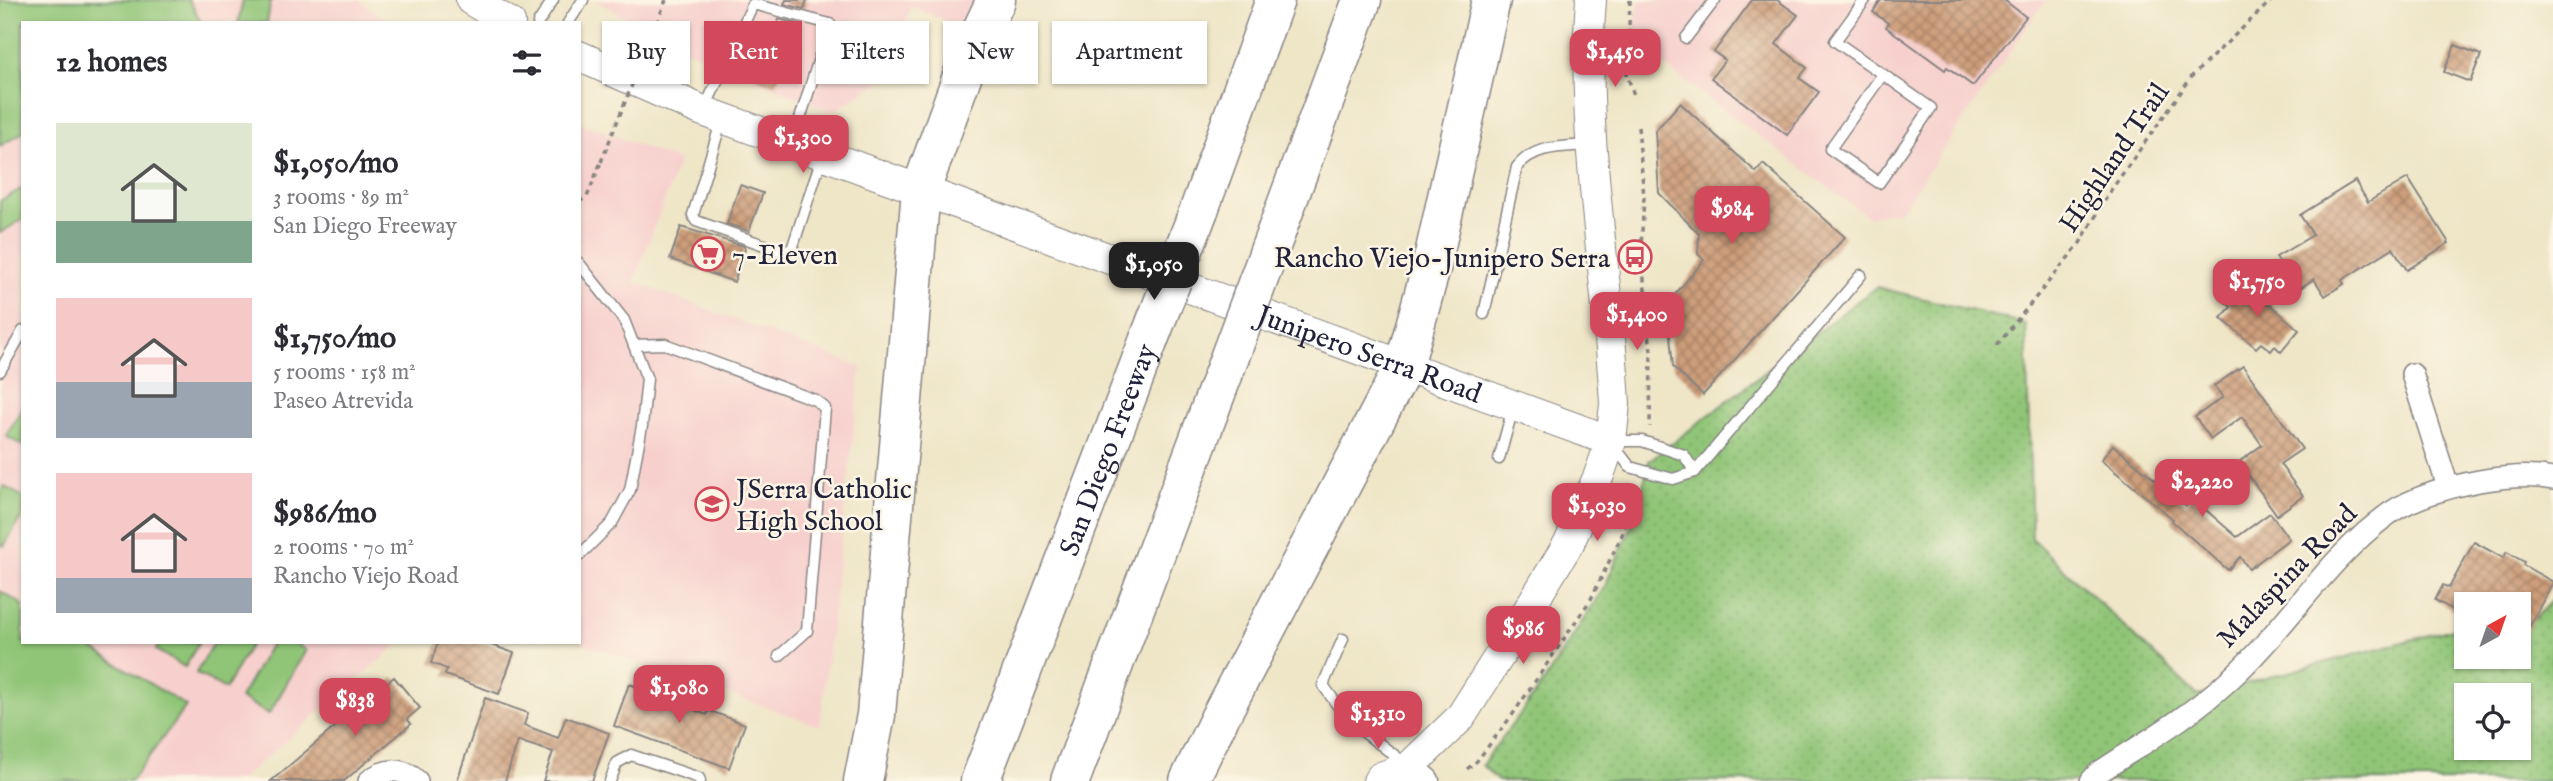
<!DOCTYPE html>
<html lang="en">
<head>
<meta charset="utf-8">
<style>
	:root { --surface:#fff; --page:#f7f7f7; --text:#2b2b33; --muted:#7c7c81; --accent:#d1495b }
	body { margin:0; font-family:"IM FELL English",serif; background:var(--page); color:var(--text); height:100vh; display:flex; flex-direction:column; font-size:26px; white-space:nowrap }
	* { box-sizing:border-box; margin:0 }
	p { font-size:23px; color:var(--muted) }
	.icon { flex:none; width:38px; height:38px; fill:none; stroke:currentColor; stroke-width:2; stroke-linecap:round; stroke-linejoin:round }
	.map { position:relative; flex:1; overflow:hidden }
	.details { position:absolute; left:21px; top:21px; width:560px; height:623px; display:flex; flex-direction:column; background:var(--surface); border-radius:0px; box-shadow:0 2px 5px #0004 }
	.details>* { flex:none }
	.top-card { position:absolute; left:602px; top:21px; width:665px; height:63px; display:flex; gap:14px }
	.needle { width:46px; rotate:40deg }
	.buttons { position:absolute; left:2454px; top:592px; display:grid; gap:14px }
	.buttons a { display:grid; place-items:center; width:77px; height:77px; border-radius:0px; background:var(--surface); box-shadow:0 2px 5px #0004; font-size:35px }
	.price { position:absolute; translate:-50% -60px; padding:0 16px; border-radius:14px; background:var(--accent); color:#fff; font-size:23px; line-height:46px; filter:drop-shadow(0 2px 4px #0008) }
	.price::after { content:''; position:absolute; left:50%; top:42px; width:21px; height:16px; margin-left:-10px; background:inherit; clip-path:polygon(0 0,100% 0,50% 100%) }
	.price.on { background:#222; color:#fff }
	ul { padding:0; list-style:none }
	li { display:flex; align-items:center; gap:21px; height:175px; padding:0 35px }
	li span { display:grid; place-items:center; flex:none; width:196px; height:140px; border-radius:0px; color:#555 }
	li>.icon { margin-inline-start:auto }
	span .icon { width:84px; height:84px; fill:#fffc; stroke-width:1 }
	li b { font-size:30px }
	h2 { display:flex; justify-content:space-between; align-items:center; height:84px; padding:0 35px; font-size:30px }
	.tag { padding:0 24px; border-radius:0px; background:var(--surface); box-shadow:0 2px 5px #0004; font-size:24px; line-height:63px }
	.tag.on { background:var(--accent); color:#fff }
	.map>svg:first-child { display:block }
</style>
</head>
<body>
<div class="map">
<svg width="2553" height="781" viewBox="0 0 2553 781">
	<defs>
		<pattern id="grass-dots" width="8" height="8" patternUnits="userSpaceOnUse" patternTransform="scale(1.75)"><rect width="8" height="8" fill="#90c577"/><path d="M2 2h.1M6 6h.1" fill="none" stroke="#7ca968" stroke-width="1.8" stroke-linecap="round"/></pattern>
		<pattern id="building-cross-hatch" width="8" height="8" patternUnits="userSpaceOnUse" patternTransform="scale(1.75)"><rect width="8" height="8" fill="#ce9f7b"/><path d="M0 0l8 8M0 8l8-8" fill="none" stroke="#a78166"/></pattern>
	</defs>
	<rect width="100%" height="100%" fill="#fcf5e5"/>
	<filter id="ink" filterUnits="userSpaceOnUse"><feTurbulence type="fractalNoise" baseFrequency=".0143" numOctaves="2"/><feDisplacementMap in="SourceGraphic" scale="14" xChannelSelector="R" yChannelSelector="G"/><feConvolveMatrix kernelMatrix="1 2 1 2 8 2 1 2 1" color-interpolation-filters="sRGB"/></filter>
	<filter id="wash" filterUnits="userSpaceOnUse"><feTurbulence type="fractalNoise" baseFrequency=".00686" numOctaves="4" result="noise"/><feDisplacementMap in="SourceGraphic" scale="28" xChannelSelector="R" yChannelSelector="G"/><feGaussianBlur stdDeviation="1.57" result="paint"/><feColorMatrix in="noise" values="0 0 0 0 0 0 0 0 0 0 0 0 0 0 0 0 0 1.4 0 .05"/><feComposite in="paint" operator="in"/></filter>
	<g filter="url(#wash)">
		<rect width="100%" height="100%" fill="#efe6c8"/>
		<g fill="#f7d0cd">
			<polygon points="0,0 359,0 389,23 23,23 23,642 401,642 239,781 0,781"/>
			<polygon points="594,0 978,0 965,29 911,6 888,77 832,112 682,48"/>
			<polygon points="1640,0 2046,0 1901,210 1868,217 1631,41"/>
			<polygon points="579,122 679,161 634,282 861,367 820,726 579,642"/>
		</g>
		<path fill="url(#grass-dots)" stroke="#597459" stroke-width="2" fill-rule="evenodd" d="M1876 287 2026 324 2032 539 2198 696 2452 629 2466 638V656H2518V635L2553 599V781H1498L1482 765 1541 686 1605 586 1636 516 1649 461ZM2466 695H2518V747H2466Z"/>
		<g fill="#90c577" stroke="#597459" stroke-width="2">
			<polygon points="0,0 189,0 202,23 23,23 23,132 0,146"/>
			<polygon points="243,0 271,0 267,23 238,23"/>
			<polygon points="23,188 23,219 0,233 0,201"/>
			<polygon points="23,407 23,446 6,436"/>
			<polygon points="4,486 23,497 23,514 4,546 0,543 0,492"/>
			<polygon points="0,591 23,605 23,642 82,642 186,706 131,781 0,781"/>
			<polygon points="160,642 199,642 185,667 156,650"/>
			<polygon points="214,642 252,642 225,689 196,673"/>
			<polygon points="272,642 293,642 306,650 269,714 240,698"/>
		</g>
		<g id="blocks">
			<g fill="url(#building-cross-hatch)">
				<polygon points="786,0 807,0 804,9 784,4"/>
				<polygon points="1752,0 1777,0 1798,15 1776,44 1807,68 1799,78 1819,92 1787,135 1711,78 1725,60 1714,52"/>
				<polygon points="1881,0 2004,0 2026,17 1973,86 1947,67 1945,70 1886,27 1888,23 1873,12"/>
				<polygon points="779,19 798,24 776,85 757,78"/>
				<polygon points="2455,45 2481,55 2470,82 2444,72"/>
				<polygon points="1680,103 1756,172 1763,164 1845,237 1703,395 1673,367 1667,304 1704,260 1698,254 1699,234 1659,193 1655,131"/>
				<polygon points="2408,178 2449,243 2407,270 2393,248 2342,280 2344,284 2325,296 2314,279 2297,290 2276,257 2313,235 2300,215 2355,181 2368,202"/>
				<polygon points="740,185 763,193 749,231 727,224"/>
				<polygon points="681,227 744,246 745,249 734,282 670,259"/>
				<polygon points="2236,282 2245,290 2249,286 2299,330 2281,352 2275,346 2271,351 2261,343 2256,348 2221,318 2231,307 2222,299"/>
				<polygon points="2243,366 2302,449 2280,464 2303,496 2277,515 2239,462 2262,445 2242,417 2211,439 2195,417 2223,397 2214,386"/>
				<polygon points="2113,445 2186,505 2192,498 2237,537 2270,513 2289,539 2249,569 2240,557 2228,570 2172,521 2173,519 2101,460"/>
				<polygon points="2474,542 2503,558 2507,552 2524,562 2523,565 2553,582 2518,648 2518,604 2466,604 2466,617 2435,600 2443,585 2449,588"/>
				<polygon points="438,642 483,642 514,653 499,694 445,675 447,669 431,663"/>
				<polygon points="394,677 420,708 407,719 411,724 344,781 271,781"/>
				<polygon points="629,684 650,691 652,685 671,692 667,700 707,715 708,710 745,724 729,768 614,726"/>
				<polygon points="485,698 528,713 524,725 558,738 566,717 609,733 592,781 543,781 553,752 518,741 505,781 457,781"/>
			</g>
		</g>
	</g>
	<g filter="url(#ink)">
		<use href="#blocks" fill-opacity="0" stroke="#888482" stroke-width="2"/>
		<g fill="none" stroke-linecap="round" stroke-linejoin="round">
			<defs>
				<g id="service">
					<polyline points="1865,0 1835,41 1931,108 1879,183 1830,149 1883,74"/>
					<polyline points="538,23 553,0"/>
					<polyline points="568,23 583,0"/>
					<polyline points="1686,38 1715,0"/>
					<polyline points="704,110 753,4 830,24 793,141"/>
					<polyline points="722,119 693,215 696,221 784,252 792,249 822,157"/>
					<polyline points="579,263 624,320 647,379 642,426 630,490 612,523 579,556"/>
					<path d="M1484 314 1517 167C1534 145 1562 147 1588 145"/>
					<polyline points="634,345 665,344 815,400 825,408 807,631 779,656"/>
					<polyline points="0,371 23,331"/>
					<polyline points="1611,441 1642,441 1684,455 1695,472"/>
					<polyline points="1614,446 1630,467 1673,479 1695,472 1861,275"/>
					<polyline points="1499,459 1513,408"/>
					<polyline points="1343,639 1323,685 1348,720 1406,764"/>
					<polyline points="610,781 617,763 631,755 699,778 700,781"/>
				</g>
				<g id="minor">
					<polyline points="2412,374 2448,487"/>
					<path d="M369 781C384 768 402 767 417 781"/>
					<path d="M2091 781 2098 773C2142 744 2189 717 2228 681 2286 629 2326 559 2390 513 2413 497 2452 486 2479 481 2503 477 2529 474 2553 479"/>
				</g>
				<polyline id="tertiary" points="1409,767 1426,781"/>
				<g id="secondary">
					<polyline points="471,0 510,23"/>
					<path id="s1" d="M579 56 703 111 1611 441"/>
					<path d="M1378 781 1381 777 1409 767 1460 718 1524 617 1570 541 1599 475 1611 441 1615 404C1608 270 1580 135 1591 0"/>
				</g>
				<g id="motorway">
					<polyline points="1199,210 1275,0"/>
					<polyline points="1277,230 1362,0"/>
					<polyline points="863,781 876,715 921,190 969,57 996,0"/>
					<path id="s2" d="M980 781 1148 342"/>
					<polyline points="1070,781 1223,375"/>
					<polyline points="1189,781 1221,715 1404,366 1432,264 1491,0"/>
				</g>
			</defs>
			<use href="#service" stroke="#888482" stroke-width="13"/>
			<use href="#minor" stroke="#888482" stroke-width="24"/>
			<use href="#tertiary" stroke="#888482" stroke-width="29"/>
			<use href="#secondary" stroke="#888482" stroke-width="32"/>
			<use href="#motorway" stroke="#888482" stroke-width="41"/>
			<g stroke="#888482" stroke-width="3.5" stroke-dasharray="5 5" stroke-linecap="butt">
				<polyline points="1630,0 1627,75 1634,95"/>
				<polyline points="1638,127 1644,197 1641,248 1651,352 1650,427"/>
				<polyline points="579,202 587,197 601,162"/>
				<polyline points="1997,345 2080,243 2111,190 2193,75 2272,0"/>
				<polyline points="1467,769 1477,761 1513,714 1591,599 1622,535 1637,492"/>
			</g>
			<use href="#service" stroke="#fff" stroke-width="10"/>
			<use href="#minor" stroke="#fff" stroke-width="21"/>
			<use href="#tertiary" stroke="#fff" stroke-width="26"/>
			<use href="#secondary" stroke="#fff" stroke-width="30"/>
			<use href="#motorway" stroke="#fff" stroke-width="38"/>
			<defs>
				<g id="motorway-bridge">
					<polyline points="1148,342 1199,210"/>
					<polyline points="1223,375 1277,230"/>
				</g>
			</defs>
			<use href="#motorway-bridge" stroke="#888482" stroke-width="41" stroke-linecap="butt"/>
			<polyline stroke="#888482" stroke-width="3.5" stroke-dasharray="5 5" stroke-linecap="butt" points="601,162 666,0"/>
			<use href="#motorway-bridge" stroke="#fff" stroke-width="38"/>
		</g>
	</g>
	<defs>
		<symbol id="supermarket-ring" viewBox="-11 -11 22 22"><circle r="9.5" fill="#fcf5e5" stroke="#d1495b" stroke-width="1.5"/><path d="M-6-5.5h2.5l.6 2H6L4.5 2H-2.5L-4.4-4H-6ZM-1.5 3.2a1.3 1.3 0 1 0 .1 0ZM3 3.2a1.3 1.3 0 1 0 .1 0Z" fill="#d1495b"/></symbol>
		<symbol id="bus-ring" viewBox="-11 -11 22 22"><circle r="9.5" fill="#fcf5e5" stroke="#d1495b" stroke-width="1.5"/><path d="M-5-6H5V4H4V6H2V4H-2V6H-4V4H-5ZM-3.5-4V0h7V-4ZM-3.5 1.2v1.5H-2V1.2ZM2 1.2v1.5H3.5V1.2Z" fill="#d1495b"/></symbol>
		<symbol id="school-ring" viewBox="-11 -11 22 22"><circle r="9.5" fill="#fcf5e5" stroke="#d1495b" stroke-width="1.5"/><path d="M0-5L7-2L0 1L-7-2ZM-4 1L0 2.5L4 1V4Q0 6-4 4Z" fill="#d1495b"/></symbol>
	</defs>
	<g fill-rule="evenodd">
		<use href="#supermarket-ring" x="689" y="235" width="38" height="38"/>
		<use href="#bus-ring" x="1616" y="238" width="38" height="38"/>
		<use href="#school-ring" x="693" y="485" width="38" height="38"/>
	</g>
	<g text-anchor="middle" stroke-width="5" stroke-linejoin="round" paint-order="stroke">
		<g font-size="28" fill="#22223b" stroke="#fcf5e5">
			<text transform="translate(2113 157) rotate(-56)" y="10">Highland Trail</text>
			<text dy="10" stroke="none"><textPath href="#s1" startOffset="845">Junipero Serra Road</textPath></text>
			<text dy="10" stroke="none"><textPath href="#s2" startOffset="355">San Diego Freeway</textPath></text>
			<text transform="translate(2286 575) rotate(-46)" y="10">Malaspina Road</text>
		</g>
		<g font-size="28" fill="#22223b" stroke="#fcf5e5" text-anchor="start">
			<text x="732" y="264">7-Eleven</text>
			<text x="1610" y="267" text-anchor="end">Rancho Viejo-Junipero Serra</text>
			<text x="736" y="498">JSerra Catholic<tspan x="736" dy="32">High School</tspan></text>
		</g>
	</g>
</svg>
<div class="buttons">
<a><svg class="needle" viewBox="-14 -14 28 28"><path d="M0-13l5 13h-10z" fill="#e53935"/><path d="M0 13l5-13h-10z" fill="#7c7c81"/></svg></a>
<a><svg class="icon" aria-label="locate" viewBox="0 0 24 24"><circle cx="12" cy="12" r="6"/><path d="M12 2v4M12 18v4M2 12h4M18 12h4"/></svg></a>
</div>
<b class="price" style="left:1615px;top:89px">$1,450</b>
<b class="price" style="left:803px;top:175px">$1,300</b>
<b class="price" style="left:1732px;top:246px">$984</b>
<b class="price on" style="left:1154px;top:302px">$1,050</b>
<b class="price" style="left:2257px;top:319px">$1,750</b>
<b class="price" style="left:1637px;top:352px">$1,400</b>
<b class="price" style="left:2202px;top:519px">$2,220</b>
<b class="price" style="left:1597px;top:543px">$1,030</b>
<b class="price" style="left:1523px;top:666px">$986</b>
<b class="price" style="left:679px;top:725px">$1,080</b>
<b class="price" style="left:355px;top:738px">$838</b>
<b class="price" style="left:1378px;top:751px">$1,310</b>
<div class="top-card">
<a class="tag">Buy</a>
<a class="tag on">Rent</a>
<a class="tag">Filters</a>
<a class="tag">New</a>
<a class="tag">Apartment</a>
</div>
<section class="details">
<h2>12 homes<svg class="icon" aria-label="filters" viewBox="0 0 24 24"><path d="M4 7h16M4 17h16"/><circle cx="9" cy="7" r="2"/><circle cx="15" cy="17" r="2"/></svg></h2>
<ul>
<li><span style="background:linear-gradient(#dfe7d0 70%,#7fa58c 0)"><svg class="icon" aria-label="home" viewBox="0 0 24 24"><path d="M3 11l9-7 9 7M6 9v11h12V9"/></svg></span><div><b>$1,050/mo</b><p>3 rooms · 89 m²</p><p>San Diego Freeway</p></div></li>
<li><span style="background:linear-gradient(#f6c9c9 60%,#9aa5b1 0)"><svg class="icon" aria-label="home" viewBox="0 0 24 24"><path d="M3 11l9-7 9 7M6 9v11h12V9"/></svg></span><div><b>$1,750/mo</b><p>5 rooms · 158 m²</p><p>Paseo Atrevida</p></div></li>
<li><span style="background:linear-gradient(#f6c9c9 75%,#9aa5b1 0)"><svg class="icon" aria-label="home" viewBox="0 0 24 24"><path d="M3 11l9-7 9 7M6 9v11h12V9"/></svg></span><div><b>$986/mo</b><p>2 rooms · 70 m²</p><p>Rancho Viejo Road</p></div></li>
</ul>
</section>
</div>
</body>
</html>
